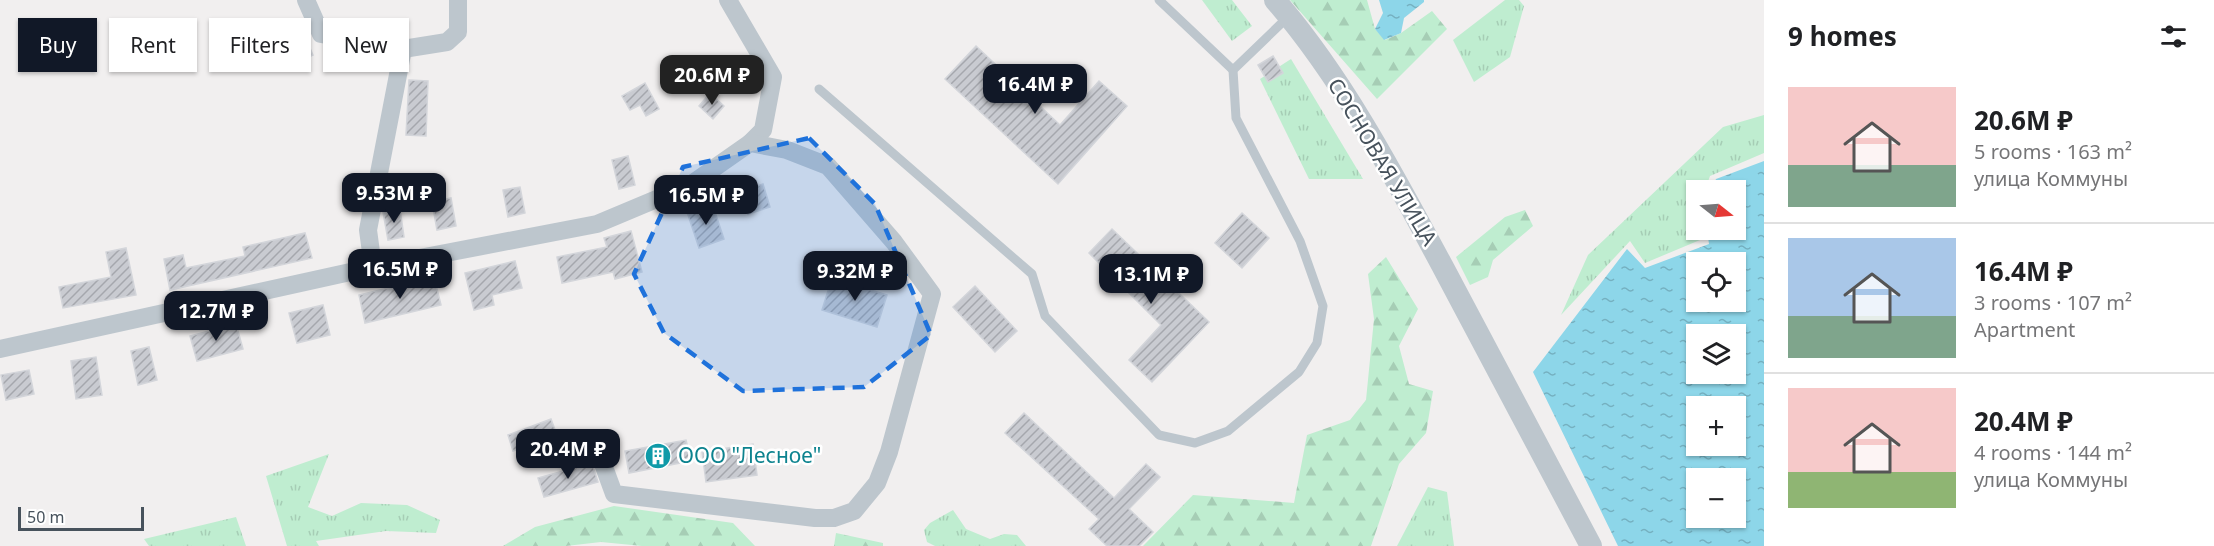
<!DOCTYPE html>
<html lang="en">
<head>
<meta charset="utf-8">
<style>
	:root { --surface:#fff; --page:#f2f2f2; --text:#202124; --muted:#757577; --line:#e0e0e0; --accent:#111827 }
	body { margin:0; font-family:"Noto Sans",sans-serif; background:var(--page); color:var(--text); height:100vh; display:flex; flex-direction:column; font-size:22px; white-space:nowrap }
	* { box-sizing:border-box; margin:0 }
	p { font-size:20px; color:var(--muted) }
	.icon { flex:none; width:33px; height:33px; fill:none; stroke:currentColor; stroke-width:2; stroke-linecap:round; stroke-linejoin:round }
	.map { position:relative; flex:1; overflow:hidden }
	.sheet { display:flex; flex-direction:column; background:var(--surface); width:450px }
	.sheet>* { flex:none }
	.guide { position:absolute; left:18px; top:18px; width:570px; height:54px; display:flex; gap:12px }
	.needle { width:39px; rotate:107deg }
	.buttons { position:absolute; left:1686px; top:180px; display:grid; gap:12px }
	.buttons a { display:grid; place-items:center; width:60px; height:60px; border-radius:0px; background:var(--surface); box-shadow:0 2px 4px #0004; font-size:30px }
	.scale { position:absolute; left:18px; bottom:15px; width:126px; box-sizing:border-box; padding-left:6px; border:3px solid #47525c; border-top:0; font-size:16px; line-height:21px; white-space:nowrap; color:#47525c; -webkit-text-stroke:4px #fff; paint-order:stroke }
	.price { position:absolute; translate:-50% -51px; padding:0 14px; border-radius:12px; background:var(--accent); color:#fff; font-size:20px; line-height:39px; filter:drop-shadow(0 2px 3px #0008) }
	.price::after { content:''; position:absolute; left:50%; top:36px; width:18px; height:14px; margin-left:-9px; background:inherit; clip-path:polygon(0 0,100% 0,50% 100%) }
	.price.current { background:#222; color:#fff }
	ul { padding:0; list-style:none }
	li { display:flex; align-items:center; gap:18px; height:150px; padding:0 24px }
	li+li { border-top:2px solid var(--line) }
	li span { display:grid; place-items:center; flex:none; width:168px; height:120px; border-radius:0px; color:#555 }
	li>.icon { margin-inline-start:auto }
	span .icon { width:72px; height:72px; fill:#fffc; stroke-width:1 }
	li b { font-size:26px }
	h2 { display:flex; justify-content:space-between; align-items:center; height:72px; padding:0 24px; font-size:26px }
	.pill { padding:0 21px; border-radius:0px; background:var(--surface); box-shadow:0 2px 4px #0004; font-size:21px; line-height:54px }
	.pill.current { background:var(--accent); color:#fff }
	main { display:flex; flex:1; min-height:0 }
	.map>svg:first-child { display:block }
</style>
</head>
<body>
<main>
<div class="map">
<svg width="1764" height="546" viewBox="0 0 1764 546">
	<defs>
		<pattern id="grass-tufts" width="24" height="20" patternUnits="userSpaceOnUse" patternTransform="scale(1.5)"><rect width="24" height="20" fill="#bfedd0"/><path d="M3 7l-1-3M5 7V3M7 7l1-3M15 17l-1-3M17 17v-4M19 17l1-3" fill="none" stroke="#a6cdb5"/></pattern>
		<pattern id="forest-firs" width="22" height="20" patternUnits="userSpaceOnUse" patternTransform="scale(1.5)"><rect width="22" height="20" fill="#bfedd0"/><path d="M5 1l3.5 6h-7zM16 11l3.5 6h-7z" fill="#a6cdb5"/></pattern>
		<pattern id="water-ripples" width="26" height="14" patternUnits="userSpaceOnUse" patternTransform="scale(1.5)"><rect width="26" height="14" fill="#8dd6e9"/><path d="M2 4q2-2 4 0t4 0M15 11q2-2 4 0t4 0" fill="none" stroke="#75b0c0"/></pattern>
		<pattern id="building-hatch" width="6" height="6" patternUnits="userSpaceOnUse" patternTransform="scale(1.5)"><rect width="6" height="6" fill="#c9cbd1"/><path d="M-1 1l2-2M0 6l6-6M5 7l2-2" fill="none" stroke="#a5a7ad"/></pattern>
	</defs>
	<rect width="100%" height="100%" fill="#f1efef"/>
	<g fill="url(#grass-tufts)">
		<polygon points="1202,0 1232,0 1252,26 1232,41"/>
		<polygon points="1505,0 1519,0 1524,6 1510,57 1474,82 1453,40"/>
		<polygon points="1291,59 1363,179 1309,179 1260,79"/>
		<polygon points="1764,115 1764,153 1710,176 1705,190 1696,190 1696,230 1699,230 1700,240 1645,263 1630,241 1561,315 1588,255 1723,127"/>
		<polygon points="329,454 308,507 332,516 361,503 407,505 440,520 436,533 386,531 316,541 319,546 287,546 266,476"/>
		<polygon points="1428,487 1447,492 1454,546 1397,546"/>
		<polygon points="953,510 966,529 990,539 1004,534 1017,535 1026,546 935,546 927,542 924,530 930,523"/>
		<polygon points="236,517 246,546 149,546 144,539"/>
	</g>
	<g fill="url(#forest-firs)">
		<polygon points="1290,0 1367,0 1375,29 1385,40 1401,33 1432,11 1447,29 1377,99"/>
		<polygon points="1525,210 1533,226 1493,260 1488,277 1470,285 1456,257 1505,217"/>
		<polygon points="1386,257 1418,309 1399,346 1409,384 1433,391 1426,433 1399,464 1371,546 1143,546 1193,495 1294,503 1307,435 1350,420 1366,400 1374,319 1368,274"/>
		<polygon points="614,506 733,523 755,546 642,546 601,542 566,546 503,546 535,527"/>
		<polygon points="836,533 883,543 883,546 834,546"/>
	</g>
	<g fill="url(#water-ripples)" fill-rule="evenodd">
		<polygon points="1379,0 1424,0 1424,2 1404,18 1401,33 1384,40 1375,29 1383,13"/>
		<path d="M1764 161V546H1618L1533 372 1627 249 1645 268 1709 244 1707 230H1736V190H1711L1716 179ZM1696 262H1736V302H1696ZM1696 334H1736V374H1696ZM1696 406H1736V446H1696ZM1696 478H1736V518H1696Z"/>
	</g>
	<g fill="url(#building-hatch)" stroke="#d3d5da" stroke-width="1.5">
		<polygon points="303,32 313,55 285,67 276,44"/>
		<polygon points="976,46 1060,125 1099,81 1127,106 1058,184 945,79"/>
		<polygon points="1273,56 1283,73 1268,82 1258,65"/>
		<polygon points="409,80 428,81 426,136 406,135"/>
		<polygon points="645,83 659,109 646,116 640,105 630,110 622,96"/>
		<polygon points="710,93 724,106 713,119 699,106"/>
		<polygon points="628,156 635,185 619,189 612,160"/>
		<polygon points="763,184 770,207 748,214 740,192"/>
		<polygon points="520,187 525,213 508,217 503,190"/>
		<polygon points="451,198 456,226 437,230 432,202"/>
		<polygon points="712,203 724,239 699,248 687,212"/>
		<polygon points="400,209 404,237 388,240 383,212"/>
		<polygon points="1242,213 1269,238 1242,268 1215,243"/>
		<polygon points="1112,229 1209,322 1152,382 1129,360 1161,325 1089,253"/>
		<polygon points="631,231 642,272 615,279 613,272 562,283 557,257 607,247 604,238"/>
		<polygon points="305,233 312,258 170,290 164,259 183,255 186,268 245,256 243,247"/>
		<polygon points="126,248 136,295 63,308 59,287 111,277 106,252"/>
		<polygon points="515,261 522,288 492,295 494,305 474,310 465,273"/>
		<polygon points="434,277 441,305 365,323 359,295"/>
		<polygon points="832,278 887,295 877,327 822,310"/>
		<polygon points="975,286 1017,331 995,352 953,307"/>
		<polygon points="323,305 330,335 297,343 289,313"/>
		<polygon points="236,324 243,349 197,361 190,336"/>
		<polygon points="149,347 157,380 138,385 131,351"/>
		<polygon points="96,357 102,395 76,399 71,361"/>
		<polygon points="29,370 34,394 6,400 1,375"/>
		<polygon points="1024,413 1114,498 1146,464 1160,477 1129,509 1153,532 1139,546 1107,546 1089,529 1099,519 1005,433"/>
		<polygon points="551,419 557,435 513,451 508,435"/>
		<polygon points="686,440 691,461 629,473 625,451"/>
		<polygon points="753,444 757,475 706,482 702,452"/>
		<polygon points="592,463 598,482 544,497 538,478"/>
	</g>
	<g fill="none" stroke-linecap="round" stroke-linejoin="round">
		<g stroke="#bdc6cd" stroke-width="9">
			<polyline points="1159,0 1233,70"/>
			<polyline points="819,89 1032,274 1045,316 1159,435 1195,443 1228,431 1299,372 1317,343 1323,306 1300,241 1236,118 1233,70 1289,16"/>
		</g>
		<g stroke="#bdc6cd" stroke-width="18">
			<polyline points="306,0 321,34 403,49 368,230 373,267"/>
			<polyline points="728,0 773,77 763,130 750,143"/>
			<polyline points="403,49 447,42 458,32 458,0"/>
			<polyline points="0,349 373,267 597,224 690,185 750,143 787,150 828,166 894,242 932,294 889,452 877,483 854,511 834,518 815,518 614,494 603,464"/>
		</g>
		<path stroke="#bdc6cd" stroke-width="22" d="M1275 0C1344 80 1394 176 1444 269 1493 361 1542 454 1591 546"/>
	</g>
	<path fill="#1f72db" fill-opacity="0.2" stroke="#1f72db" stroke-width="4.5" stroke-dasharray="12 8" stroke-linejoin="round" d="M809 138 875 204 931 335 864 387 743 391 664 333 634 274 683 167Z"/>
	<defs>
		<symbol id="building-disc" viewBox="-11 -11 22 22"><circle r="9.5" fill="#0f9aa8" stroke="#fff"/><path d="M-4-6H4V6H1V3H-1V6H-4ZM-2.5-4.3h1.7v1.8h-1.7ZM.8-4.3h1.7v1.8H.8ZM-2.5-1h1.7V.8h-1.7ZM.8-1h1.7V.8H.8Z" fill="#fff"/></symbol>
	</defs>
	<g fill-rule="evenodd">
		<use href="#building-disc" x="643" y="441" width="30" height="30"/>
	</g>
	<g text-anchor="middle" stroke-width="5" stroke-linejoin="round" paint-order="stroke">
		<g font-size="21" fill="#47525c" stroke="#fff">
			<text transform="translate(1382 162) rotate(59)" y="7">СОСНОВАЯ УЛИЦА</text>
		</g>
		<g font-size="21" fill="#0d838f" stroke="#fff" text-anchor="start">
			<text x="678" y="463">ООО "Лесное"</text>
		</g>
	</g>
</svg>
<div class="buttons">
<a><svg class="needle" viewBox="-14 -14 28 28"><path d="M0-13l5 13h-10z" fill="#e53935"/><path d="M0 13l5-13h-10z" fill="#757577"/></svg></a>
<a><svg class="icon" aria-label="locate" viewBox="0 0 24 24"><circle cx="12" cy="12" r="6"/><path d="M12 2v4M12 18v4M2 12h4M18 12h4"/></svg></a>
<a><svg class="icon" aria-label="layers" viewBox="0 0 24 24"><path d="M12 4l9 5-9 5-9-5zM3 14l9 5 9-5"/></svg></a>
<a>+</a>
<a>−</a>
</div>
<div class="scale">50 m</div>
<b class="price current" style="left:712px;top:106px">20.6M ₽</b>
<b class="price" style="left:1035px;top:115px">16.4M ₽</b>
<b class="price" style="left:394px;top:224px">9.53M ₽</b>
<b class="price" style="left:706px;top:226px">16.5M ₽</b>
<b class="price" style="left:400px;top:300px">16.5M ₽</b>
<b class="price" style="left:855px;top:302px">9.32M ₽</b>
<b class="price" style="left:1151px;top:305px">13.1M ₽</b>
<b class="price" style="left:216px;top:342px">12.7M ₽</b>
<b class="price" style="left:568px;top:480px">20.4M ₽</b>
<div class="guide">
<a class="pill current">Buy</a>
<a class="pill">Rent</a>
<a class="pill">Filters</a>
<a class="pill">New</a>
</div>
</div>
<section class="sheet">
<h2>9 homes<svg class="icon" aria-label="filters" viewBox="0 0 24 24"><path d="M4 7h16M4 17h16"/><circle cx="9" cy="7" r="2"/><circle cx="15" cy="17" r="2"/></svg></h2>
<ul>
<li><span style="background:linear-gradient(#f6c9c9 65%,#7fa58c 0)"><svg class="icon" aria-label="home" viewBox="0 0 24 24"><path d="M3 11l9-7 9 7M6 9v11h12V9"/></svg></span><div><b>20.6M ₽</b><p>5 rooms · 163 m²</p><p>улица Коммуны</p></div></li>
<li><span style="background:linear-gradient(#a9c7e8 65%,#7fa58c 0)"><svg class="icon" aria-label="home" viewBox="0 0 24 24"><path d="M3 11l9-7 9 7M6 9v11h12V9"/></svg></span><div><b>16.4M ₽</b><p>3 rooms · 107 m²</p><p>Apartment</p></div></li>
<li><span style="background:linear-gradient(#f6c9c9 70%,#8fb573 0)"><svg class="icon" aria-label="home" viewBox="0 0 24 24"><path d="M3 11l9-7 9 7M6 9v11h12V9"/></svg></span><div><b>20.4M ₽</b><p>4 rooms · 144 m²</p><p>улица Коммуны</p></div></li>
</ul>
</section>
</main>
</body>
</html>
